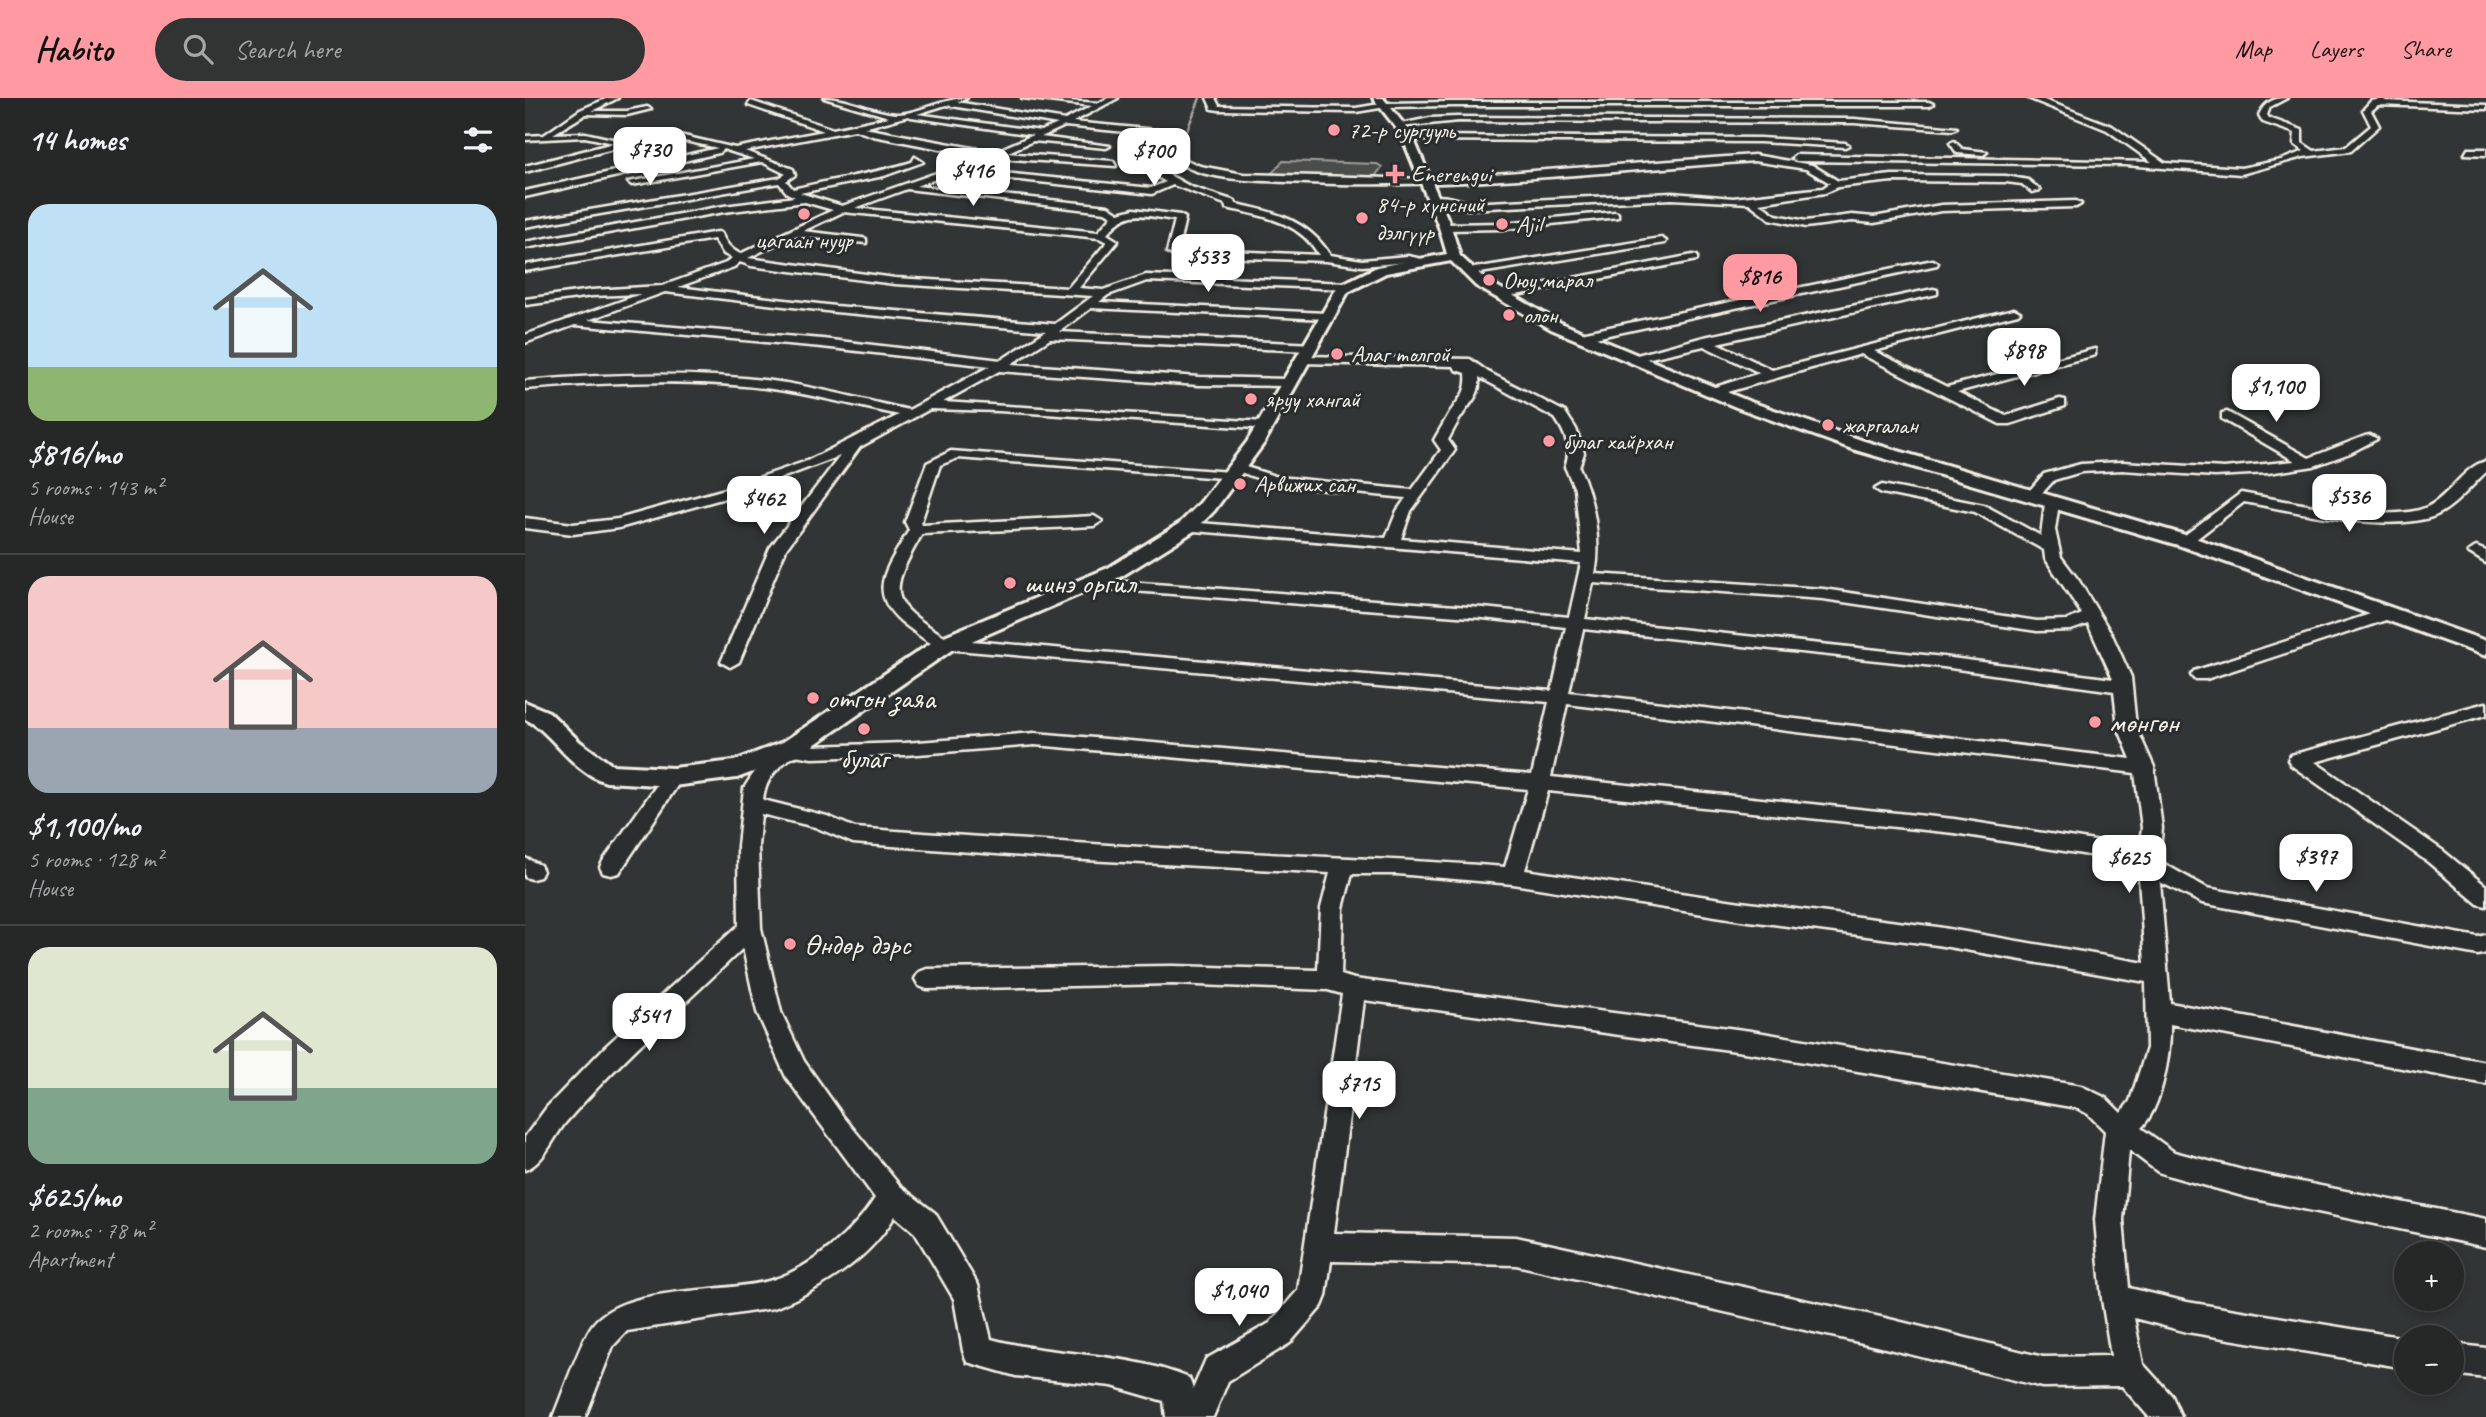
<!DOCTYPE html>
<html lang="en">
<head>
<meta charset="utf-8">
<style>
	:root { --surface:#262828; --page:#323434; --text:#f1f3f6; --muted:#a4a6a8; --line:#424445; --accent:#ff9aa2 }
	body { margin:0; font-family:Caveat,sans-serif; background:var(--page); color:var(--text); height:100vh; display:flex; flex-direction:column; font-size:26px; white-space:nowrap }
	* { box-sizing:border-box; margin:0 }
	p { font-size:23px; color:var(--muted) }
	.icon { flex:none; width:38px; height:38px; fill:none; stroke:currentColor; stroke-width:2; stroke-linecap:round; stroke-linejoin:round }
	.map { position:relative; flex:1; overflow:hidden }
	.drawer { display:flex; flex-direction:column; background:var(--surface); width:525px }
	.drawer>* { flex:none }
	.controls { position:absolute; left:1869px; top:1143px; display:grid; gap:14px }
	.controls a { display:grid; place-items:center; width:70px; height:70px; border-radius:50%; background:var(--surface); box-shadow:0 4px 10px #0003,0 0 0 2px var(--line); font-size:35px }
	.price { position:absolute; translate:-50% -60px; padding:0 16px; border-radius:14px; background:#fff; color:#222; font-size:23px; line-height:46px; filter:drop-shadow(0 2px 4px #0008) }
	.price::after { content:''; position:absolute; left:50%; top:42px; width:21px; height:16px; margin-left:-10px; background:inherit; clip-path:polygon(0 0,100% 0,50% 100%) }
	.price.current { background:var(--accent); color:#111 }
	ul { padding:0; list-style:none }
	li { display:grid; align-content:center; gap:14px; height:371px; padding:0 28px }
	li+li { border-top:2px solid var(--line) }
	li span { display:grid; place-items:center; height:217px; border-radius:21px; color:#555 }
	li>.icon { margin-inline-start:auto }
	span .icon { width:126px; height:126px; fill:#fffc; stroke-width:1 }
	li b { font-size:30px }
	h2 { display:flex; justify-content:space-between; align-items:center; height:84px; padding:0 28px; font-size:30px }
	header { display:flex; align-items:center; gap:42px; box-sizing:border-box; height:98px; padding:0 35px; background:var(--accent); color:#111 }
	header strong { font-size:33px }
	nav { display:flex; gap:38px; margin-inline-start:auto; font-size:24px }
	.search { width:490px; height:63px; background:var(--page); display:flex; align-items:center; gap:18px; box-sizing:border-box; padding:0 24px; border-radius:38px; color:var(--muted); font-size:26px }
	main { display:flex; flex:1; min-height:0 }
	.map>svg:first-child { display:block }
</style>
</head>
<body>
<header>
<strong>Habito</strong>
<div class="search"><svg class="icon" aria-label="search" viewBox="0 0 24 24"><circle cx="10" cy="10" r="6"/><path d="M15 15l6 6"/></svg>Search here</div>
<nav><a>Map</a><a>Layers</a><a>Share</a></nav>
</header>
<main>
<section class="drawer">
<h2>14 homes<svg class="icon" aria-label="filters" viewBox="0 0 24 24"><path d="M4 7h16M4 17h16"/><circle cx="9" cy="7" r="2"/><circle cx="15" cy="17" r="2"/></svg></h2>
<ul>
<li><span style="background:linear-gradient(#bfe0f5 75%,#8fb573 0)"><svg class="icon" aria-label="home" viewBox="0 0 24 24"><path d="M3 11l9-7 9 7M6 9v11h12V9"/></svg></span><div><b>$816/mo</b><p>5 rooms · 143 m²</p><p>House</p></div></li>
<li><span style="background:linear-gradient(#f6c9c9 70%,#9aa5b1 0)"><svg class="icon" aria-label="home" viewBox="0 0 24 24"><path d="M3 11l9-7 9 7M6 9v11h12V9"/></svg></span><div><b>$1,100/mo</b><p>5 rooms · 128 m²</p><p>House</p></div></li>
<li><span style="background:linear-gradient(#dfe7d0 65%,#7fa58c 0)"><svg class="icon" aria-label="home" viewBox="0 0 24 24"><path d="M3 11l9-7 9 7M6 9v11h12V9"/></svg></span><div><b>$625/mo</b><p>2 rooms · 78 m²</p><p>Apartment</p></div></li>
</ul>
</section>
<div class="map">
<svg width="1961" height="1319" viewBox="0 0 1961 1319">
	<rect width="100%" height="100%" fill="#323535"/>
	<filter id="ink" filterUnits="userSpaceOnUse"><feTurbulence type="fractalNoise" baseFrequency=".0143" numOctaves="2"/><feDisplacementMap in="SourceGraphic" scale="14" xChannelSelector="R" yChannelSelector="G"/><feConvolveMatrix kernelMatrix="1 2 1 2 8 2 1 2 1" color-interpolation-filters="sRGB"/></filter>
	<g filter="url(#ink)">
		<polygon fill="#4b4d4c" stroke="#a09f9a" stroke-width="2" points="758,63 852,66 857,69 848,81 745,77"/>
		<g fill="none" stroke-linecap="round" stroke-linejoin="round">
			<polyline stroke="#a6a5a0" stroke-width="2.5" points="662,32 675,0"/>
			<defs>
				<g id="minor">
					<path d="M83 0H93L67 13H102L122 9 126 11 102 17 61 16 28 36 60 35 96 43 126 36H150L210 50 299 33 223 7 226 3 308 31 364 19 299 0C324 0 346 14 371 16 390 17 418 0 442 0L432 4 540 22 567 8 497 0 574 5 583 0H593L548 24 652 34V38L630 53 623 63 626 67 666 89 710 103 711 106C750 114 783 122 805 157L837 162 883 158 906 163 901 166 883 164 837 168 801 163 647 157 642 154 650 122C617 118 605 109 582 136L593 143 554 190 578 192 621 177 823 185 828 188 823 191 622 183 583 197 574 204 801 215 807 218 801 221 566 210 534 234 788 246 790 249 784 253 525 241 486 266 674 279 765 281 769 282V288L674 287 474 273 418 304 740 324 747 328 745 331 474 313 405 311 335 349 261 451 214 564 205 569 196 564 245 450 315 358 214 396 94 430 48 436 0 430V420L48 426 93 421 204 390 282 363 374 317C332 308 290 297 247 291 165 280 82 284 0 291V283C82 276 165 273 247 283 293 289 338 302 384 312L465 268 297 249 50 227 0 245V237L116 196 67 198 1 207 0 201 67 192 137 188 201 165 207 160 199 156 189 141 0 173V167L193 134 196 135C201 145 204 150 215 156L308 112 280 104 199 114 0 150V144L199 108 270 99 262 95 254 85 0 129V123L254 80 261 76 237 64 107 87 103 84 229 61 198 51 194 55 0 99V93L193 50 150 41H126L0 74V68L89 45 60 39 0 42V38L19 37 55 12ZM421 7 533 26 516 33 392 16ZM383 18 386 19 508 37 469 54 339 30ZM540 28 641 38 624 49 615 63 620 71 641 84 626 90 438 71 470 60 591 68 588 63 481 55 508 43 581 50 585 48 516 39ZM330 32 348 38 457 59 317 108 275 95 359 78 398 64 390 59 387 64C348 76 308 81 268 91L261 83 270 77 268 71 220 53ZM428 75 627 96 648 87 700 106 701 110C737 118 773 122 794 157L653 151 660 120 655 117 609 111 594 115 583 108 391 88ZM382 91 580 114 587 118 573 134 330 110ZM318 114 574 140 582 144 543 190 370 180 223 160 268 138 341 145V141L337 140 278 133ZM215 164 226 168 370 186 568 198 530 226 310 208 153 189 209 169ZM140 194 310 214 521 233 476 262 297 241 63 222Z"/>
					<polygon points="682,0 690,0 694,8 831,10 861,5 924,4 1404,4 1408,6 1404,8 924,8 861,9 831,14 694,12 687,11"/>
					<path d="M1503 0H1514L1587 28 1640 65 1716 70 1756 62 1779 53 1769 46 1770 35 1738 24 1734 17C1740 4 1748 0 1762 0L1745 9 1742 17 1744 20 1777 32V45L1789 53 1821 49 1846 28 1838 12 1846 3 1863 0 1859 3 1961 7V11L1853 7 1846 13 1854 28 1826 53 1778 59 1716 76 1600 67 1271 63 1267 60 1271 57 1627 64 1582 32Z"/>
					<polygon points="933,19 1329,21 1432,30 1428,32 1329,25 933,23 875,29 871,27 905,20"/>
					<polygon points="883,38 1235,40 1320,45 1324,47 1320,49 1235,44 880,42"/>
					<polygon points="1429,43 1437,51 1462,54 1458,57 1432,55 1425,45"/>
					<polygon points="1943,51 1961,51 1961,57 1940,56"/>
					<path d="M1229 57 1287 67 1313 83 1367 77 1481 78 1503 82 1515 92 1507 94 1497 86 1481 84 1367 83 1313 89 1300 95 1234 105 1251 117 1281 123 1327 117 1349 119 1416 107 1551 103 1556 106 1551 109 1416 113 1349 125 1327 123 1281 129 1245 121 1224 105 1147 101 943 111 902 101C915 95 931 100 944 105L1147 95 1208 100 1298 90 1305 85 1281 71 1229 63C1074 74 917 93 761 84 726 82 677 83 648 61L652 58 675 68 718 76 900 81Z"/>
					<polygon points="1090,114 1093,115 1093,119 979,131 920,132 915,129 920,126 979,125"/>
					<polygon points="1136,140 1141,143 1140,145 943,177 938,174 943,171"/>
					<polygon points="1168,157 1172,158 1172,162 976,200 971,197 976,194"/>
					<polygon points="1408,162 1413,165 1412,167 1056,243 1050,239 1056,235"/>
					<polygon points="1408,191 1412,192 1412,196 1192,245 1247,272 1489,211 1495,214 1493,216 1349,253 1422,289 1570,251 1570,257 1432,294 1481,318 1535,301 1540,302 1540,308 1485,326 1475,326 1336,256 1188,298 1182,294 1184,291 1235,275 1179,248 1107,264 1101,260 1179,239"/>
					<path d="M777 258 945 261 963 274 1040 314 1051 331 1059 355 1054 369C1068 399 1077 443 1070 476L1298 491 1512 523 1543 522 1557 516 1520 460 1519 452 1450 414 1357 395 1350 391 1357 387 1459 407 1516 438 1520 405 1527 401 1532 402 1534 405 1530 432 1536 459 1554 483 1587 537 1606 579 1611 629 1629 669 1637 730 1634 763 1682 790 1953 839 1961 837V855L1953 857 1677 805 1635 784 1645 905 1961 964V986L1645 926C1646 954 1637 1010 1616 1030L1649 1054 1725 1074 1961 1121V1149L1725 1100 1642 1077 1633 1074 1604 1052 1598 1122 1604 1190 1662 1204 1881 1240V1270L1662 1234 1609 1220 1618 1266 1647 1298 1656 1319H1624L1597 1288 1518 1289 1360 1250 991 1167 806 1163 801 1198 797 1208 765 1245 703 1283 688 1319H641L639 1303 587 1288 491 1278 442 1264 438 1253 429 1201 390 1135 370 1118C343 1163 296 1191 249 1210L102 1233 88 1248 60 1319H28C37 1298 56 1241 68 1226 103 1185 198 1197 247 1182 287 1170 328 1134 350 1100L261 979 232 914 218 850C159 907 95 962 41 1024 28 1040 19 1065 0 1072V1039L22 1009 81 948 214 827 213 748 219 690 239 659 267 644 287 648 380 645 510 635 1007 677 1024 604 420 551C407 548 394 537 383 529 338 495 362 471 384 432L380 424 402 365 426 353 705 374 710 375V381L433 360 415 367 396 424 397 427 569 418 577 423 569 428 397 436C362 497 363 504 424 541L1027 593 1041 529 958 520 556 489 554 486 556 483 562 481 958 510 1044 519 1056 465 657 432 654 429 662 424 861 440 872 413 881 400 751 387 704 370 711 366 753 379 887 392 916 352 909 342C914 333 919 325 924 316 934 300 943 296 941 275L931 272 929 268 773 265 771 262ZM954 279 1030 320C1041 336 1047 351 1040 369L1050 391 1057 456 876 441 886 413 930 352 923 342C928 333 932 324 938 316 947 303 956 296 954 279ZM1068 485 1298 501 1512 533 1546 532 1563 526 1588 581 1418 559 1060 521ZM1058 531 1418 569 1589 593 1593 629 1606 661 1044 594ZM1042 606 1610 675 1617 730 1614 750 1429 721 1026 679ZM510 647 1003 691 980 769C895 762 810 760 724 755 593 748 462 740 330 730L302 718 238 702C240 681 253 668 270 657L287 660 380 657ZM1023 693 1429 735 1613 765 1620 865 1412 829 1216 804 1000 772ZM236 716 290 729 328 745 524 760 805 775 796 810 793 872 648 868 402 871 394 874 390 881 394 888 402 891 648 886 803 892 817 896 773 1192 745 1225 681 1261 668 1291 664 1280C598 1253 532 1259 466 1241L453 1187 410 1115 375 1088 317 1017 279 963 256 914 236 830 233 748ZM827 776H872L988 786 1216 822 1412 847 1621 884 1622 950 1605 1003 1596 1015 1581 1000 1556 988 1226 933 829 881 816 877 818 810ZM839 902 1226 955 1552 1010 1563 1016 1580 1033 1570 1122 1577 1201 1586 1258 1518 1259 1360 1220 991 1139 809 1135Z"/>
					<polygon points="1702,314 1784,360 1840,338 1845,337 1852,341 1825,355 1789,368 1743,375 1690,378 1597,372 1556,374 1529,382 1511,402 1501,402 1499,399 1519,376 1556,366 1597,364 1699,370 1770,363 1697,321 1697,315"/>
					<path d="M1961 363V374C1945 389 1927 412 1907 419 1857 435 1770 413 1719 404L1665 446 1660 448 1652 443 1716 395C1758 402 1865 427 1902 409 1924 399 1938 369 1961 363Z"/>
					<polygon points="1951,449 1961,453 1961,465 1943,454"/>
					<polygon points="1864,510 1870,511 1872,515 1870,519 1681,581 1669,581 1666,577 1669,573"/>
					<polygon points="1961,605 1961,617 1790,664 1917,752 1961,788 1961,808 1953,806 1903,764 1766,667 1763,662 1766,657"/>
					<polygon points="148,672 155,674 158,679 94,775 86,777 78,775 75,769 78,763 141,674"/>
					<polygon points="0,760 15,767 18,773 15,779 7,781 0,779"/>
					<polygon points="1927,1246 1961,1250 1961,1280 1927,1276"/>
				</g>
				<path id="major" d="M848 0H858L886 35 926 129 935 158 961 182 1036 225 1223 303 1339 343 1667 439 1961 543V558L1653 447 1327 351 1211 309 1026 231 951 188 926 163 861 175 823 194 739 345 689 413 669 433 597 478 428 551 276 656 212 680 148 688 81 684C45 673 27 633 0 621V604L24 614 55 644 87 667 148 670 209 663 258 644 412 541 583 470 655 425 675 405 722 344 813 188 852 169 922 156 914 129 876 36Z"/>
			</defs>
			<use href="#minor" stroke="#f4f1e8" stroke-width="5"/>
			<use href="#major" stroke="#f4f1e8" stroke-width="6"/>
			<use href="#minor" fill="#2a2d2e" fill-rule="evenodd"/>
			<use href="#major" fill="#2a2d2e" fill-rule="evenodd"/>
		</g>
	</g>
	<g fill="#ff9aa2" stroke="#2a2d2e" stroke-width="2.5">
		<circle cx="809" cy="32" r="7"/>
		<path d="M866.5 65.5h7v7h7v7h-7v7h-7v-7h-7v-7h7z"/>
		<circle cx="279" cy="116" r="7"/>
		<circle cx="837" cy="120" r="7"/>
		<circle cx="977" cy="126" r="7"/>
		<circle cx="964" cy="182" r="7"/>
		<circle cx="984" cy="217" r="7"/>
		<circle cx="812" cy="256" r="7"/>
		<circle cx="726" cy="301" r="7"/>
		<circle cx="1303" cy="327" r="7"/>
		<circle cx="1024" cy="343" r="7"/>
		<circle cx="715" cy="386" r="7"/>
		<circle cx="485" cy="485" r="7"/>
		<circle cx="288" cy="600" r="7"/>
		<circle cx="1570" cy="624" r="7"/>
		<circle cx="339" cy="631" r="7"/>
		<circle cx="265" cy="846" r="7"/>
	</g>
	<g text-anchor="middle" stroke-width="6" stroke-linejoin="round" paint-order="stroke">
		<g font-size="24" fill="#f4f1e8" stroke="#2a2d2e" text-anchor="start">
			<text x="823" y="40">72-р сургууль</text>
			<text x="886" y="84">Enerengui</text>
			<text x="851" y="114">84-р хүнсний<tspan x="851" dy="28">дэлгүүр</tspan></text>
			<text x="991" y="134">Ajil</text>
			<text x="279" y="150" text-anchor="middle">цагаан нуур</text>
			<text x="978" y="190">Оюу марал</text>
			<text x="998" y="225">олон</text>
			<text x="826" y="264">Алаг толгой</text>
			<text x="740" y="309">яруу хангай</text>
			<text x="1317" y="335">жаргалан</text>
			<text x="1038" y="351">булаг хайрхан</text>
			<text x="729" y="394">Арвижих сан</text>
		</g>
		<g font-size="30" fill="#f4f1e8" stroke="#2a2d2e" text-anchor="start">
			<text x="499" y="495">шинэ оргил</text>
			<text x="302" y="610">отгон заяа</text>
			<text x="1584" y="634">мөнгөн</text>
			<text x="339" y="670" text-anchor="middle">булаг</text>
			<text x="279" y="856">Өндөр дэрс</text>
		</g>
	</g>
</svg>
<div class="controls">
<a>+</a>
<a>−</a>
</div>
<b class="price" style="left:125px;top:89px">$730</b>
<b class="price" style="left:629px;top:90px">$700</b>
<b class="price" style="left:448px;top:110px">$416</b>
<b class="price" style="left:683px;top:196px">$533</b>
<b class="price current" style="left:1235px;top:216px">$816</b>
<b class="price" style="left:1499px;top:290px">$898</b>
<b class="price" style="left:1751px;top:326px">$1,100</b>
<b class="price" style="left:1824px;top:436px">$536</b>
<b class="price" style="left:239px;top:438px">$462</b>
<b class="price" style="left:1791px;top:796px">$397</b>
<b class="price" style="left:1604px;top:797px">$625</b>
<b class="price" style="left:124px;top:955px">$541</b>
<b class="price" style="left:834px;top:1023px">$715</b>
<b class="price" style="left:714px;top:1230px">$1,040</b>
</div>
</main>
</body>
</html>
